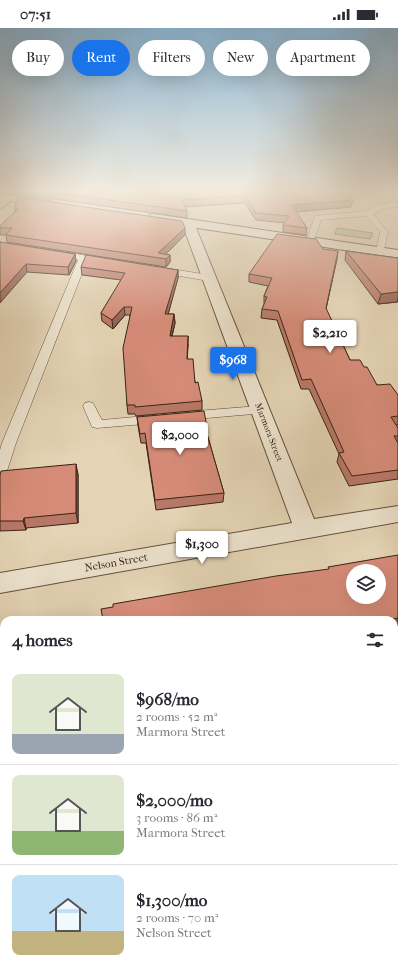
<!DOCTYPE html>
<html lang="en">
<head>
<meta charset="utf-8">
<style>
	:root { --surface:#fff; --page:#f2f2f3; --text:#2b2b33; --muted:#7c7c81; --line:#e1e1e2; --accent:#1a73e8 }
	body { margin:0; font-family:"IM FELL French Canon",serif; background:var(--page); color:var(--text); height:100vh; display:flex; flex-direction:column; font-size:15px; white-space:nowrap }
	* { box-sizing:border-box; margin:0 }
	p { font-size:13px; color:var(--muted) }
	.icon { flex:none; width:22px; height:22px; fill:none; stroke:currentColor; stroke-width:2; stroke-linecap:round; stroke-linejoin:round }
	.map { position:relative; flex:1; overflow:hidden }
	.details { position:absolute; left:0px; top:588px; width:398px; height:356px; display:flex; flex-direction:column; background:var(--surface); border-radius:12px 12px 0 0; box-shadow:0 4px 16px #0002 }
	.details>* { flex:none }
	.top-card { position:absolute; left:12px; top:12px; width:374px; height:36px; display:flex; gap:8px }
	.fabs { position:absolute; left:346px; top:536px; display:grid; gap:8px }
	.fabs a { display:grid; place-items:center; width:40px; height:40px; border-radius:50%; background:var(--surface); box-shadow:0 4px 16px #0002; font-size:20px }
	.price { position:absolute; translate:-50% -34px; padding:0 9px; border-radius:4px; background:#fff; color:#222; font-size:13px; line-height:26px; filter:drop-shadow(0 1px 2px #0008) }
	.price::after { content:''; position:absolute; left:50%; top:24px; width:12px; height:9px; margin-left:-6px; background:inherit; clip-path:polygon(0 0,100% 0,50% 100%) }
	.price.active { background:var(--accent); color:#fff }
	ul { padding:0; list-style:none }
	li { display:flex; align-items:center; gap:12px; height:100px; padding:0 12px }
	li+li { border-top:1px solid var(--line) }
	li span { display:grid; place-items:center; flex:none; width:112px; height:80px; border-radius:8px; color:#555 }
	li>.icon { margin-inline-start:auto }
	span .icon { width:48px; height:48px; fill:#fffc; stroke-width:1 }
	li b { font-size:17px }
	h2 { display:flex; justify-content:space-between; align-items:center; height:48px; padding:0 12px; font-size:17px }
	.pill { padding:0 14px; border-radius:18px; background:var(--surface); box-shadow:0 4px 16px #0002; font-size:14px; line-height:36px }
	.pill.active { background:var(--accent); color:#fff }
	.status { display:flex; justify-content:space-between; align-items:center; height:28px; padding:0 20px; background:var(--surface); direction:ltr }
	.status svg { height:11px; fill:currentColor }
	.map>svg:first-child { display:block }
</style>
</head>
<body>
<div class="status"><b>07:51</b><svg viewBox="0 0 49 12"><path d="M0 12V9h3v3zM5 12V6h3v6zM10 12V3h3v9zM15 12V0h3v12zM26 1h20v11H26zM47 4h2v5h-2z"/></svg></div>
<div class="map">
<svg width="398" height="944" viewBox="0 0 398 944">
	<rect width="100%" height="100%" fill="#e5d5b6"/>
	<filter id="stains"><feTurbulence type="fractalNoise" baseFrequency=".005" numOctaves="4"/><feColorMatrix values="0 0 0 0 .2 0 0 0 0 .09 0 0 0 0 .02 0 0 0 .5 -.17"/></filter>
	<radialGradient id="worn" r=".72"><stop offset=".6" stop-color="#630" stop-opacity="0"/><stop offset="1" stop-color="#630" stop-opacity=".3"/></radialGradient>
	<polygon fill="#b0be91" stroke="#747053" points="337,200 373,205 370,211 335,206"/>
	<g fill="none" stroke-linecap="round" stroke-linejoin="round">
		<defs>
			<g id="service">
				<polygon points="398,175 398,179 385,180 373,186 388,204 383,226 377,226 376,224 380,204 366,188 321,192 313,215 310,216 306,213 315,188 366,183 381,176"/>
				<polygon points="55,223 83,227 88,230 16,415 7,443 5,446 0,448 0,422 2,415 78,232 52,228 51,226"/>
				<polygon points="159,239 209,247 214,250 209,253 156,244 154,242"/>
				<polygon points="89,374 93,375 102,392 156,387 161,388 163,391 161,394 156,395 97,400 92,399 83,378 85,375"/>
				<polygon points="260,378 265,379 266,382 265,385 184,392 179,391 178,388 179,385 184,384"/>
			</g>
			<g id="minor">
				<polygon points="8,166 14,169 4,179 0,180 0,171 4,167"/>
				<polygon points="188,191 192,192 194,195 314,491 398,478 398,494 0,565 0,545 292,495 182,195 184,192"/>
			</g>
			<polygon id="tertiary" points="387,163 398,163 398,172 394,171"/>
			<g id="secondary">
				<polygon points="0,165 46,172 50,173 52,175 50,177 46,178 0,171"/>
				<polygon points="154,186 398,222 398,230 150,193 148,190 150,187"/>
			</g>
		</defs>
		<use href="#service" stroke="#64503d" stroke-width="1"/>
		<use href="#minor" stroke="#64503d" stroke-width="2"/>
		<use href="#tertiary" stroke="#64503d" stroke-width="2"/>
		<use href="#secondary" stroke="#392315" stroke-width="2"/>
		<use href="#service" fill="#eee4d0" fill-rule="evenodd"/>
		<use href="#minor" fill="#eee4d0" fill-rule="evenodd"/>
		<use href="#tertiary" fill="#eee4d0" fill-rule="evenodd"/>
		<use href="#secondary" fill="#eee4d0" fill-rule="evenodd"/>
	</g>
	<g fill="#b97868" stroke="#392315">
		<polygon points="20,163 343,163 351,179 296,184 307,200 306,207 283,204 283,197 285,195 256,192 245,175 185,179 187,183 187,190 20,166"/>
		<polygon points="17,169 185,207 165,226 170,227 170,234 166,239 7,214 6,207 0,207 0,198 15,184 15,181"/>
		<polygon points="0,214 75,226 76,233 69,247 27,244"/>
		<polygon points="323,221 337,231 326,281 350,332 364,339 377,357 398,367 398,397 396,397 398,400 398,451 349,458 337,434 339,426 309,361 301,361 277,292 261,290 262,281 264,277 264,268 268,258 249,254 249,246"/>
		<polygon points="346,223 398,230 398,274 397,274 378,276 345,232"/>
		<polygon points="81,239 178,242 178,250 168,286 174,286 175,295 172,308 188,316 187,331 202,373 202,382 136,388 135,386 128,386 127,377 130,287 125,287 113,301 102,293 101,285 121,252 82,247"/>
		<polygon points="137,389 207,399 207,406 224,465 223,474 156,482 146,415 141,415 138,398"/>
		<polygon points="78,446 78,495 26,500 26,502 0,503 0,447"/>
	</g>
	<g fill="#966255" stroke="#392315">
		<polygon points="353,172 351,179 291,184 292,177"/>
		<polygon points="185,200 185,207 161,231 158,225"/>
		<polygon points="338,223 337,231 324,288 326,280"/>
		<polygon points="75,226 76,233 69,247 68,239"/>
		<polygon points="170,227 170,234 166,239 166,231"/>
		<polygon points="26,236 27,244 0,275 0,265"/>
		<polygon points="178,242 178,250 166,294 165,286"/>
		<polygon points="398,264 398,270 397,274 378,276 381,266"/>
		<polygon points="124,279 125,287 113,301 112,292"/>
		<polygon points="174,286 175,295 170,316 170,308"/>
		<polygon points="188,308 188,316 187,340 187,331"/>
		<polygon points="76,436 78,446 78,495 76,485"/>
		<polygon points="24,490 26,500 26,502 23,493"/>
		<polygon points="398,590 398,598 394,599 394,592 387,592"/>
		<polygon points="4,657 4,667 0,668 0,658"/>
		<polygon points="4,894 4,900 0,901 0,895"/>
	</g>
	<g fill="#d78c79" stroke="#392315" fill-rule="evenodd">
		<polygon points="45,163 343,163 353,172 292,177 307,200 283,197 289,188 256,185 245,168 182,172 187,183"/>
		<polygon points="17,169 182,193 185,200 158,225 170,227 166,231 6,207 12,200 0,200 0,198 18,181 15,181"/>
		<polygon points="277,206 316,211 323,221 338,223 326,280 350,332 360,332 364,339 367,339 377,357 390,356 398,367 398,388 391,389 398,400 398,408 394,408 398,415 398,442 352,448 339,425 344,424 311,351 302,352 278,283 262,281 267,269 264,268 272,250 249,246"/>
		<polygon points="0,214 75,226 68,239 26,236 0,265"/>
		<polygon points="346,223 398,230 398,264 381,266"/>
		<polygon points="86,227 178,242 165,286 174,286 170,308 188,308 187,331 193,331 195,355 198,354 202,373 135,379 135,377 127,377 123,320 132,279 124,279 112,292 101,285 125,245 81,239"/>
		<polygon points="204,383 207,399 205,399 224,465 155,472 145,405 140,406 137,389"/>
		<polygon points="76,436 76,485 24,490 23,493 0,493 0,447 1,443"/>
		<path d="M398 527V590L387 592H103L101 581 113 579V576L276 548 329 541 328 539ZM353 543H379V569H353Z"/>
		<polygon points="0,598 4,598 4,657 0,658"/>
		<polygon points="4,829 4,894 0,895 0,830"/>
		<polygon points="394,926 398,937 398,944 306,944 319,940 394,940"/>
		<polygon points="216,940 280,940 281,944 216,944"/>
	</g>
	<linearGradient id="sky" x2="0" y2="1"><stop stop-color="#89b5d5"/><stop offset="0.55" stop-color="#f3ecde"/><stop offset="1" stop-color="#f3ecde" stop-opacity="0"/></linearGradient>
	<rect width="398" height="295" fill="url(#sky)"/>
	<g text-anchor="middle" stroke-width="3.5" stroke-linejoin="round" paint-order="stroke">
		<g font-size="9" fill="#392315" stroke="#eee4d0">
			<text transform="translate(269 404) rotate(69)" y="3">Marmora Street</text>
		</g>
		<g font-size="11" fill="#392315" stroke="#eee4d0">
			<text transform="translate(116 534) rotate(-10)" y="4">Nelson Street</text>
		</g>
	</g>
	<rect width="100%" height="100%" filter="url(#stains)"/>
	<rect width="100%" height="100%" fill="url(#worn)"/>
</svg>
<div class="fabs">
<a><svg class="icon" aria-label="layers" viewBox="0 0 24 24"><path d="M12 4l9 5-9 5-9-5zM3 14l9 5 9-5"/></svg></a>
</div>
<b class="price" style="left:330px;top:326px">$2,210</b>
<b class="price active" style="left:233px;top:353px">$968</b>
<b class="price" style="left:180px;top:428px">$2,000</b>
<b class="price" style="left:202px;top:537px">$1,300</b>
<div class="top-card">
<a class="pill">Buy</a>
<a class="pill active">Rent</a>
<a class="pill">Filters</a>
<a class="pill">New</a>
<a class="pill">Apartment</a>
</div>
<section class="details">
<h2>4 homes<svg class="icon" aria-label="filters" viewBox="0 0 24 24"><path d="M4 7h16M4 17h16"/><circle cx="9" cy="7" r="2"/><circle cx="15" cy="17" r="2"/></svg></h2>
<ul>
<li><span style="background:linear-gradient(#dfe7d0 75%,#9aa5b1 0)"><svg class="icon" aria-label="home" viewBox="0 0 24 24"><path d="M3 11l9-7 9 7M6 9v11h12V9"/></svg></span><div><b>$968/mo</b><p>2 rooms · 52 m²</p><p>Marmora Street</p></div></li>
<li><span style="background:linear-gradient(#dfe7d0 70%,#8fb573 0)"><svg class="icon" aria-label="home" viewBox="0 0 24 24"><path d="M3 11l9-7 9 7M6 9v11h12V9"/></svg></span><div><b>$2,000/mo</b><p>3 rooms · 86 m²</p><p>Marmora Street</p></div></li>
<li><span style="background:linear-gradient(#bfe0f5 70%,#c2b280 0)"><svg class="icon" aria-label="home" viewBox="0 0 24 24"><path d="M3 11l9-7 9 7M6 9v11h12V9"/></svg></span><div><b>$1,300/mo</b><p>2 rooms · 70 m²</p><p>Nelson Street</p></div></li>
</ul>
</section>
</div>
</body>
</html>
